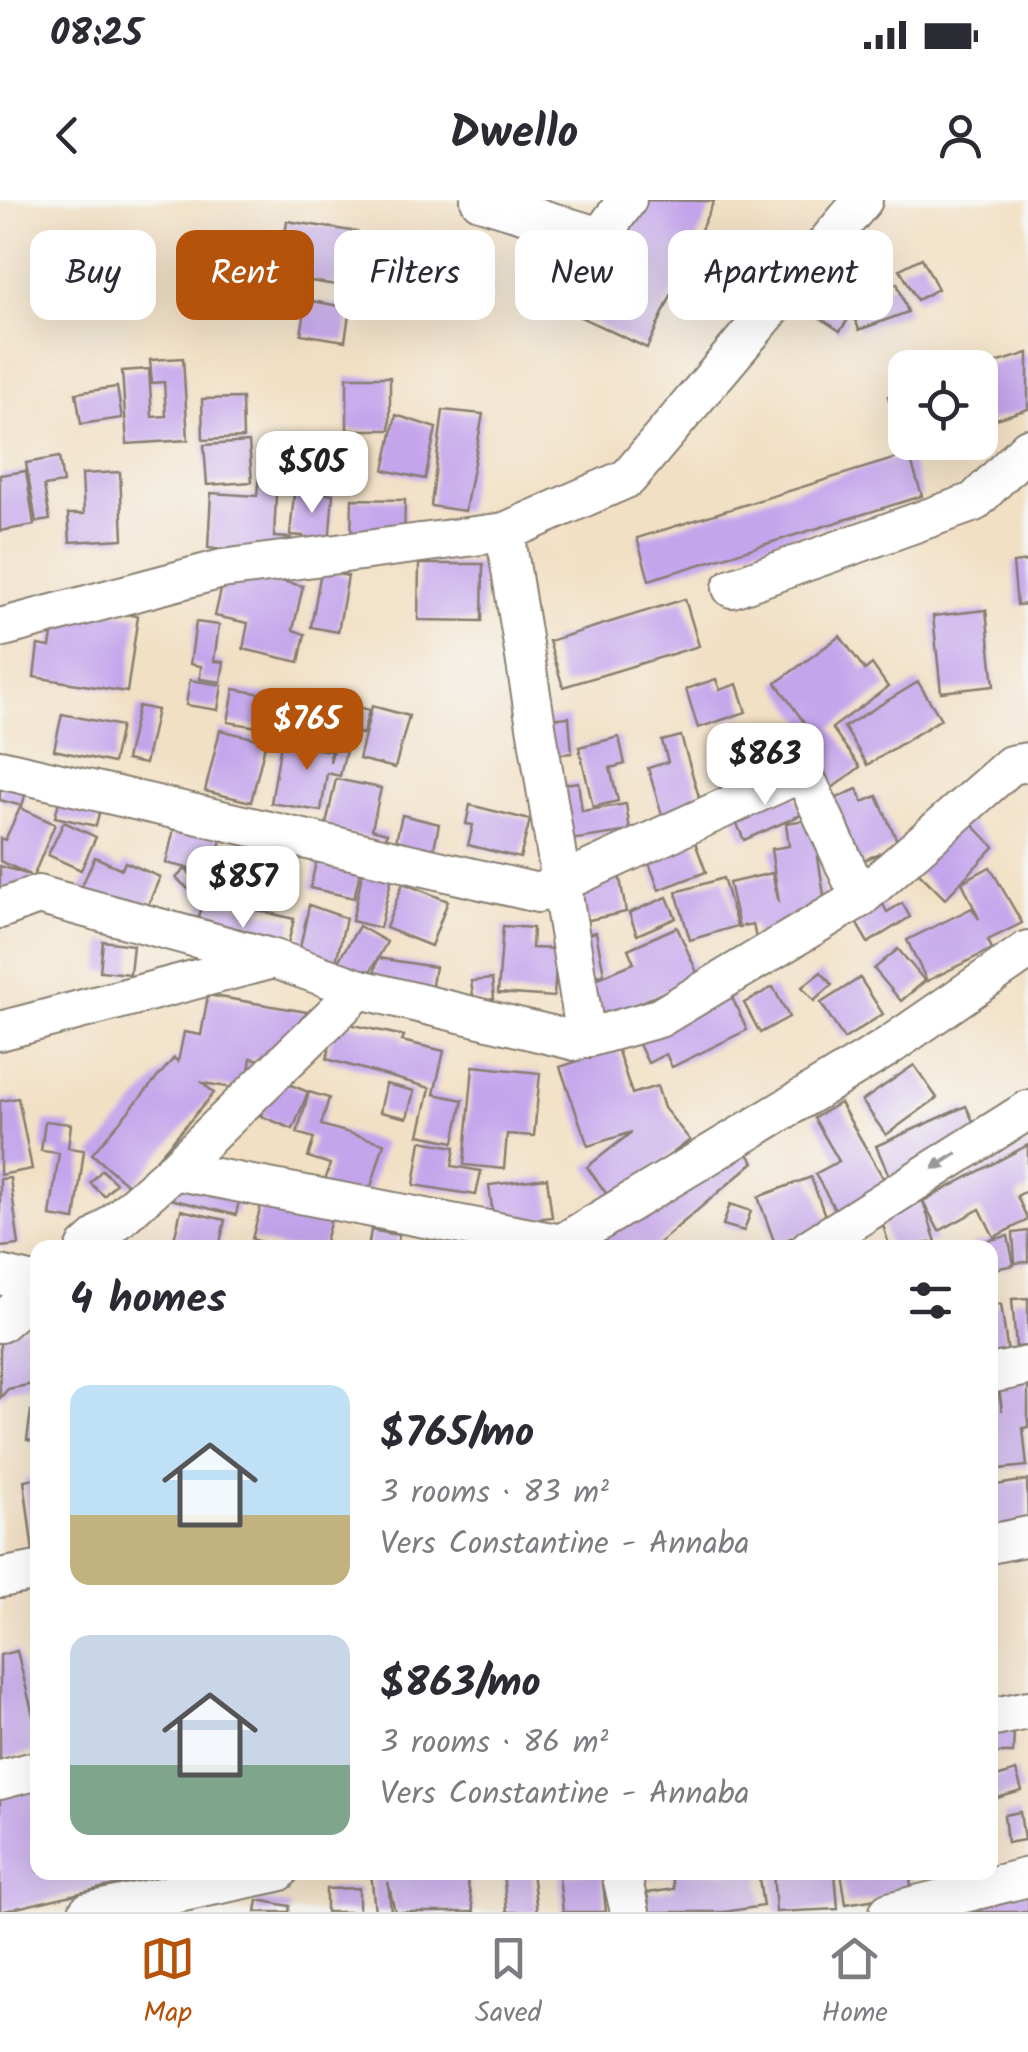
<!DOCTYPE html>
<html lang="en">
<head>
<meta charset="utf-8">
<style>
	:root { --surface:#fff; --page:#f2f2f3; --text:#2b2b33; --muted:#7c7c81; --line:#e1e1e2; --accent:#b45309 }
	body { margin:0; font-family:Kalam,sans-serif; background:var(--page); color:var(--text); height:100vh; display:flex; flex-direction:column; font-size:38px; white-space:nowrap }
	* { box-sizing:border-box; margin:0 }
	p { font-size:32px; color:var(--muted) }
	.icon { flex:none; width:55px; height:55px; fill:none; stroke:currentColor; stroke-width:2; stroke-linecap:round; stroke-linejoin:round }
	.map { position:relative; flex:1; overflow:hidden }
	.side { position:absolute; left:30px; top:1040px; width:968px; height:640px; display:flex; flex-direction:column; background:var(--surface); border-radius:20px; box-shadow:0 10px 40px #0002 }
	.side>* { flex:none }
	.top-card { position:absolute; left:30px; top:30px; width:970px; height:90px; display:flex; gap:20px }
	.fabs { position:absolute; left:888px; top:150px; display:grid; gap:20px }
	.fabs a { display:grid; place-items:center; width:110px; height:110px; border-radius:20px; background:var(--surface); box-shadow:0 10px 40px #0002; font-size:50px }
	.price { position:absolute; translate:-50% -85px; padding:0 22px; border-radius:20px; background:#fff; color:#222; font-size:32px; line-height:65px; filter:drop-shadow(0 2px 5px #0008) }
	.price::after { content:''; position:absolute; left:50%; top:60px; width:30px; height:22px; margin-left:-15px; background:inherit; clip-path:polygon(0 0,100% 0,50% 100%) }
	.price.selected { background:var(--accent); color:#fff }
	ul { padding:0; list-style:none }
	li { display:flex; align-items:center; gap:30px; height:250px; padding:0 40px }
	li span { display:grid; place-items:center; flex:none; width:280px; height:200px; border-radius:20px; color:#555 }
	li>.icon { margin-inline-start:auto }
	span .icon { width:120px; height:120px; fill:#fffc; stroke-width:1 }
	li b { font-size:42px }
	h2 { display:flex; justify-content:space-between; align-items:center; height:120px; padding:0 40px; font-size:42px }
	.pill { padding:0 35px; border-radius:20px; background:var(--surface); box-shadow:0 10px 40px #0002; font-size:35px; line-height:90px }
	.pill.selected { background:var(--accent); color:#fff }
	.status { display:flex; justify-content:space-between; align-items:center; height:70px; padding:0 50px; background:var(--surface); direction:ltr }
	.status svg { height:28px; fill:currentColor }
	header { display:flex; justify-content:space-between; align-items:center; height:130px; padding:0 40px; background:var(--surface); font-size:45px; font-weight:700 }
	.tabs { display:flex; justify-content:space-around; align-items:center; height:140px; border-top:2px solid var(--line); background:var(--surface); font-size:28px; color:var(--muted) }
	.tabs a { display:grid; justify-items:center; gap:5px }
	.tabs .selected { color:var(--accent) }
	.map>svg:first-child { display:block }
</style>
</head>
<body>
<div class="status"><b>08:25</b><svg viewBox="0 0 49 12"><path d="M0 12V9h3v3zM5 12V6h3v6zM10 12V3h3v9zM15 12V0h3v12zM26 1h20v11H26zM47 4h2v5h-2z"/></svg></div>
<header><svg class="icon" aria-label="back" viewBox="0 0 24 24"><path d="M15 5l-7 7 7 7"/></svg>Dwello<svg class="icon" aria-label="person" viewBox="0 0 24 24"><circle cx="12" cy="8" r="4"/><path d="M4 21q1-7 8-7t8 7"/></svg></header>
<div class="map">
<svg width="1028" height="1712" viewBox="0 0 1028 1712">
	<rect width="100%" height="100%" fill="#f6f6f2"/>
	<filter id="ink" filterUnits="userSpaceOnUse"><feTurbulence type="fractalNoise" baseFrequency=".01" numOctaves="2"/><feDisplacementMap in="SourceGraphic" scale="20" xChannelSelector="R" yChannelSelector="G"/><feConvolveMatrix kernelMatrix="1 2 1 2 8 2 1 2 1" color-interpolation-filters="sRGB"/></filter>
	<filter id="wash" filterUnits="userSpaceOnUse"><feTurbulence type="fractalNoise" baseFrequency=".0048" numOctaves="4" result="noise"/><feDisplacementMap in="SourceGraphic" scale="40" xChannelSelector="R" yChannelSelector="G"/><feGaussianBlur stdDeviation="2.25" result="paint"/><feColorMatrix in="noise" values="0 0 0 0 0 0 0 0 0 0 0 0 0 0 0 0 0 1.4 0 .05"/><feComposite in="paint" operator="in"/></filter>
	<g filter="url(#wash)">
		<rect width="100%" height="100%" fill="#f2e0c5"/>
		<g id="blocks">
			<g fill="#c4a5ec">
				<polygon points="630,0 714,1 647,148 578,116"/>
				<polygon points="287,21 358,32 349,87 279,76"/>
				<polygon points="835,53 856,67 830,106 849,118 840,131 800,105"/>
				<polygon points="922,58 938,89 917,100 900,69"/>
				<polygon points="897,83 908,112 859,130 849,101"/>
				<polygon points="307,100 350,108 345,141 301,134"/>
				<polygon points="1028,153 1028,209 980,224 980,168"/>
				<polygon points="183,158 188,240 127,244 122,171 149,169 152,217 166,216 164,182 152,183 150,160"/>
				<rect x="347" y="177" width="43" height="53"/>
				<polygon points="117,187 122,218 81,224 76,193"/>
				<polygon points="905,190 905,242 916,243 904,248 888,196"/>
				<polygon points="242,198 243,238 203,240 202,199"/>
				<polygon points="443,210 483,214 465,311 431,306"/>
				<polygon points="396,215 436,228 425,279 384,270"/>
				<polygon points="249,242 252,282 207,285 204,245"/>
				<polygon points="909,254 922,296 649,380 637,338"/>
				<polygon points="59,257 63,283 44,286 50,320 36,322 26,263"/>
				<polygon points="26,271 34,325 0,331 0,275"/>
				<polygon points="120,272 123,339 70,342 68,314 84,314 82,274"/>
				<polygon points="296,273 317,274 316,292 333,294 328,357 301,355 303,336 290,335"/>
				<polygon points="259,274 277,275 274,337 291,338 290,358 208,348 211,293 257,296"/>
				<polygon points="352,299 405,300 404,346 351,345"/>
				<polygon points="1028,361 1028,404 1017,405 1013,363"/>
				<polygon points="419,364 483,364 482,421 418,420"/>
				<polygon points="226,368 303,386 293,430 305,434 299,462 243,449 248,423 215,416"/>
				<polygon points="321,371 348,376 338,432 311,427"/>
				<polygon points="685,399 699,446 563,487 549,441"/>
				<polygon points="57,403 138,416 127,492 34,477 38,445 50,447"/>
				<polygon points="986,410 994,486 941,492 933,416"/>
				<polygon points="196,422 219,425 214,461 224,462 221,482 200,479 201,466 190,464"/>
				<polygon points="840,436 865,470 872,464 888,487 832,528 860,567 827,592 798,552 816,539 776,483"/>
				<polygon points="716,479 720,490 737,484 746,512 698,528 686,489"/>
				<polygon points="190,480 222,485 218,510 186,505"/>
				<polygon points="918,482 941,519 867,565 844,527"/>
				<polygon points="234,489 280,497 275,530 228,522"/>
				<polygon points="288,498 315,504 307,538 280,532"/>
				<polygon points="345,504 369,510 363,534 339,529"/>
				<polygon points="138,506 157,510 145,564 126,560"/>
				<polygon points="372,506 409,516 395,568 359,559"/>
				<polygon points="62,514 121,526 113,563 54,550"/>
				<polygon points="569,517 572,553 538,556 535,520"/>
				<polygon points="315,518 337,524 332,544 310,538"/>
				<polygon points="220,530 266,541 251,602 205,591"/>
				<polygon points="338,531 350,533 340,576 327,573 321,611 271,603 281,543 331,551 330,562"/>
				<polygon points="681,536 701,604 662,615 648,568 668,562 662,541"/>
				<polygon points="619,537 625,564 610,568 618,601 593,607 579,547"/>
				<polygon points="0,569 30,578 22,606 0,600"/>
				<polygon points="786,575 803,614 744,640 727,601"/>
				<polygon points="336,579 381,588 372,629 387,633 385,643 325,629"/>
				<polygon points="578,582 582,611 626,604 630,631 570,640 538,588"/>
				<polygon points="62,589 103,598 96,626 55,617"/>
				<polygon points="857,589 863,602 877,596 899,645 848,667 821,605"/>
				<polygon points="470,605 530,620 520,658 468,645 473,625 466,624"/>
				<polygon points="20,608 55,624 23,701 0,694 0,666 30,675 0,661 0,638 5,640"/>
				<polygon points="958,610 994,647 945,699 907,661"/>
				<polygon points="178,611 225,622 213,674 166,663"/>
				<polygon points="402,615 439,624 432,658 394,649"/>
				<polygon points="819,618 825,656 818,657 827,715 756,739 753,724 739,727 729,683 772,673 779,703 771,649 789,646 786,623"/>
				<polygon points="64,622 96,637 81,670 48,655"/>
				<polygon points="689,626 706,672 659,690 642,644"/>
				<polygon points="321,642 365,652 354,698 310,688"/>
				<polygon points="95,657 122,669 125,662 160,677 135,736 72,708"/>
				<polygon points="243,666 273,671 268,706 246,703 249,685 240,683"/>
				<polygon points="364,666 393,672 380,728 352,721"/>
				<polygon points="990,667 1022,723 988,740 992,749 927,781 907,740 972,708 979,719 962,682"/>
				<polygon points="618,668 626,712 566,725 557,681"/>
				<polygon points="185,669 204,686 196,696 176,678"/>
				<polygon points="723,678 737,726 690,740 676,692"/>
				<polygon points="403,683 448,701 431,746 386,728"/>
				<polygon points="204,697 294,719 283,764 193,742"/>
				<polygon points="667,697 676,718 637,735 629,713"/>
				<polygon points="879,697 887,712 902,703 910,717 868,743 851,714"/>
				<polygon points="309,705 346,718 333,775 296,767"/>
				<polygon points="359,726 387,742 366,779 337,763"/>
				<polygon points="503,726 533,728 532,748 557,749 554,797 498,793"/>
				<polygon points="677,727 699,777 583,828 567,791 634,763 628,749"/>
				<polygon points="596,732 604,774 574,780 566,738"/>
				<polygon points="103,741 133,745 130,774 100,771"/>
				<polygon points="898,749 925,781 901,801 874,769"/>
				<polygon points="378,758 435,767 428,810 399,805 403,780 399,793 371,786"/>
				<polygon points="821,772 832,785 814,801 802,787"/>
				<polygon points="860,778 883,814 844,839 821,803"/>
				<polygon points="492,779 494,799 474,802 471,781"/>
				<polygon points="773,787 789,817 760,833 744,803"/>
				<polygon points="730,793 747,830 672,867 666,854 648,863 636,838"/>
				<polygon points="208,795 307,812 301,847 277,863 251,858 246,890 203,883 214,893 131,988 92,954 174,858 178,862 184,832 201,835"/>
				<polygon points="335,821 404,836 402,841 444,851 434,894 463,900 454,942 419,935 430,888 327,859"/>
				<polygon points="617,848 632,894 657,886 664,908 690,940 611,1000 587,967 632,932 588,946 560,867"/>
				<polygon points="914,865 937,898 886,935 862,901"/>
				<polygon points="473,866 540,873 534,936 507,934 504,969 464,965"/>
				<polygon points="276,879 308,892 293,929 261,916"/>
				<polygon points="386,884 414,891 407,918 380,912"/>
				<polygon points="309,892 329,898 321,925 384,943 362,1017 334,1009 323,1048 282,1048 252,1039 265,991 318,1006 330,964 308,957 314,938 297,933"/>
				<polygon points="18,898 32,969 0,975 0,901"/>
				<polygon points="840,903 888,986 839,1016 815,974 839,961 814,918"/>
				<polygon points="966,906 982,941 891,980 876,946"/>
				<polygon points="45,921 71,924 68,948 84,950 75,1020 50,1016 59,953 41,951"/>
				<polygon points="730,932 754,962 653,1048 592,1048"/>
				<polygon points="421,941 455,947 452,966 481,971 476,995 414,985"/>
				<polygon points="1028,945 1028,990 1017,996 1028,1020 994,1037 980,1009 939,1031 923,1001 936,1042 890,1048 880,1015 923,1001"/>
				<polygon points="102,970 116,983 104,996 90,983"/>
				<polygon points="175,975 241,991 236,1015 170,999"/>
				<polygon points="811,977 828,1024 775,1044 758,997"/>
				<polygon points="10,978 19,1045 0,1047 0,979"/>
				<polygon points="547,978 552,1017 494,1024 489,985"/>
				<polygon points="730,1004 751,1011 744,1031 723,1025"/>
				<polygon points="181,1010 225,1020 219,1048 172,1048"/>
				<polygon points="371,1030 399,1035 397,1048 368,1048"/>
				<polygon points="1028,1031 1028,1062 1015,1063 1013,1033"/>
				<polygon points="1008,1036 1014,1065 990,1070 990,1048 973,1048 972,1044"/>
				<polygon points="1028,1098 1028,1146 1016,1147 1012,1099"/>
				<polygon points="1001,1104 1008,1154 990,1157 990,1105"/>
				<polygon points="36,1125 38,1183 8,1189 0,1198 0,1132"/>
				<polygon points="1028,1176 1028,1227 1023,1228 1027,1266 990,1270 990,1190 998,1189 1002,1211 998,1180"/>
				<polygon points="31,1211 38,1212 38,1242 27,1240"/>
				<polygon points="38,1278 38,1352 33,1353 24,1280"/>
				<polygon points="1027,1280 1028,1328 990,1335 990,1286"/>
				<polygon points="17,1451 33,1515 38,1514 38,1551 0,1560 0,1455"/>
				<polygon points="992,1530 1014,1530 1013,1553 991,1553"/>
				<polygon points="1016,1571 1022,1591 990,1600 990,1579"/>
				<polygon points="38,1589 38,1672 161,1674 0,1712 0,1598"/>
				<polygon points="1020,1612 1024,1640 1007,1643 1004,1615"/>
				<polygon points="371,1672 465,1672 474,1712 395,1712 388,1682 391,1711 375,1712"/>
				<polygon points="503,1672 532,1672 537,1712 507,1712"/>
				<polygon points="602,1672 606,1712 563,1712 559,1675"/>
				<polygon points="611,1672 758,1672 763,1706 724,1712 650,1712 647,1693 674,1689 672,1675 642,1679 645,1702"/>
				<polygon points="773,1672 835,1672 838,1709 776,1712"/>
				<polygon points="841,1672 909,1672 912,1693 846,1704"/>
				<polygon points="359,1688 359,1712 326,1712 326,1689"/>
				<polygon points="1028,1690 1028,1712 968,1712 966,1705"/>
				<polygon points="258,1700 290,1706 289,1712 256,1712"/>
			</g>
		</g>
	</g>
	<g filter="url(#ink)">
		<use href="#blocks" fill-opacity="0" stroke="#877e70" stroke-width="2.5"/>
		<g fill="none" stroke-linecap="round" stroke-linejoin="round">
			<defs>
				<g id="minor">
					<polyline points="480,0 600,37 627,0"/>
					<polyline points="505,332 586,838"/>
					<polyline points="732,388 974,302 1028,248"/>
					<polyline points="0,428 222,369 505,332 628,278 863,0"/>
					<polyline points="0,569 538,693 803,572 860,698"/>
					<polyline points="0,709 38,695 274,759 360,789 576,841 659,818 860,698 1011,565 1028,562"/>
					<polyline points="0,831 273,759"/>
					<polyline points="174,970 561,1044 886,848 1028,750"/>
					<polyline points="86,1048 174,970 360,789"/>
					<polyline points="810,1048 1028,910"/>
					<polyline points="0,1075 38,1084"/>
					<polyline points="0,1123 38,1090"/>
					<polyline points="990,1174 1028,1166"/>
					<polyline points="990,1344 1028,1336"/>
					<polyline points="0,1378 38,1371"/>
					<polyline points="990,1518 1028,1510"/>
					<polyline points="0,1580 38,1570"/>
					<polyline points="621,1672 630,1712"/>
					<polyline points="88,1712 278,1672"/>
					<polyline points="889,1712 1028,1677"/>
				</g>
			</defs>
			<use href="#minor" stroke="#877e70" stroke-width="42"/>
			<use href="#minor" stroke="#fff" stroke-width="38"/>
		</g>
		<defs><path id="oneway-solid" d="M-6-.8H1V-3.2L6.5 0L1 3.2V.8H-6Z" transform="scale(2.5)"/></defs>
		<use fill="#999" href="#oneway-solid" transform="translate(945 961) rotate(147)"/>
	</g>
</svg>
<div class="fabs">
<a><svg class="icon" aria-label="locate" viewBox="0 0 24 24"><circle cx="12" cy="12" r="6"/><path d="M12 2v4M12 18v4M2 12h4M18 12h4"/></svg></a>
</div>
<b class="price" style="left:312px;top:316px">$505</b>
<b class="price selected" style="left:307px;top:573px">$765</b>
<b class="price" style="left:765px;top:608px">$863</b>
<b class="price" style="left:243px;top:731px">$857</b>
<div class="top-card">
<a class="pill">Buy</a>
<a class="pill selected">Rent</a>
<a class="pill">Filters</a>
<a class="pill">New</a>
<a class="pill">Apartment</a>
</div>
<section class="side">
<h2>4 homes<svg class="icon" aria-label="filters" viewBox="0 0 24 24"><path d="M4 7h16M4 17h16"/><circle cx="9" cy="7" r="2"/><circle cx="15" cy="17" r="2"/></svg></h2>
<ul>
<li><span style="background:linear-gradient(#bfe0f5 65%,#c2b280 0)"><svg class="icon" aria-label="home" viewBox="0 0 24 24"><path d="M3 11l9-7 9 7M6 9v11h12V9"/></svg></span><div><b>$765/mo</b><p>3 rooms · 83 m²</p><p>Vers Constantine - Annaba</p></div></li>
<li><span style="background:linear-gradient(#c9d6e8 65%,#7fa58c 0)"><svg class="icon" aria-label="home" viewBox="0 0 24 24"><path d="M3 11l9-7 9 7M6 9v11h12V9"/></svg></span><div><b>$863/mo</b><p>3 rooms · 86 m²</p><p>Vers Constantine - Annaba</p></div></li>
</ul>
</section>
</div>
<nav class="tabs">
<a class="selected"><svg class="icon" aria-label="map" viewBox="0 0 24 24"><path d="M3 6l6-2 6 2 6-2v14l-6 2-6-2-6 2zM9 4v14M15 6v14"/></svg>Map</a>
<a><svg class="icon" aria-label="saved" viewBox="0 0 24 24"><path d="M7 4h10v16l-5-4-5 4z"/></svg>Saved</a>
<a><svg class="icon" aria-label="home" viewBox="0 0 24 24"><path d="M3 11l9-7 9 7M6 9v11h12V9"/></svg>Home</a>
</nav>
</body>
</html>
